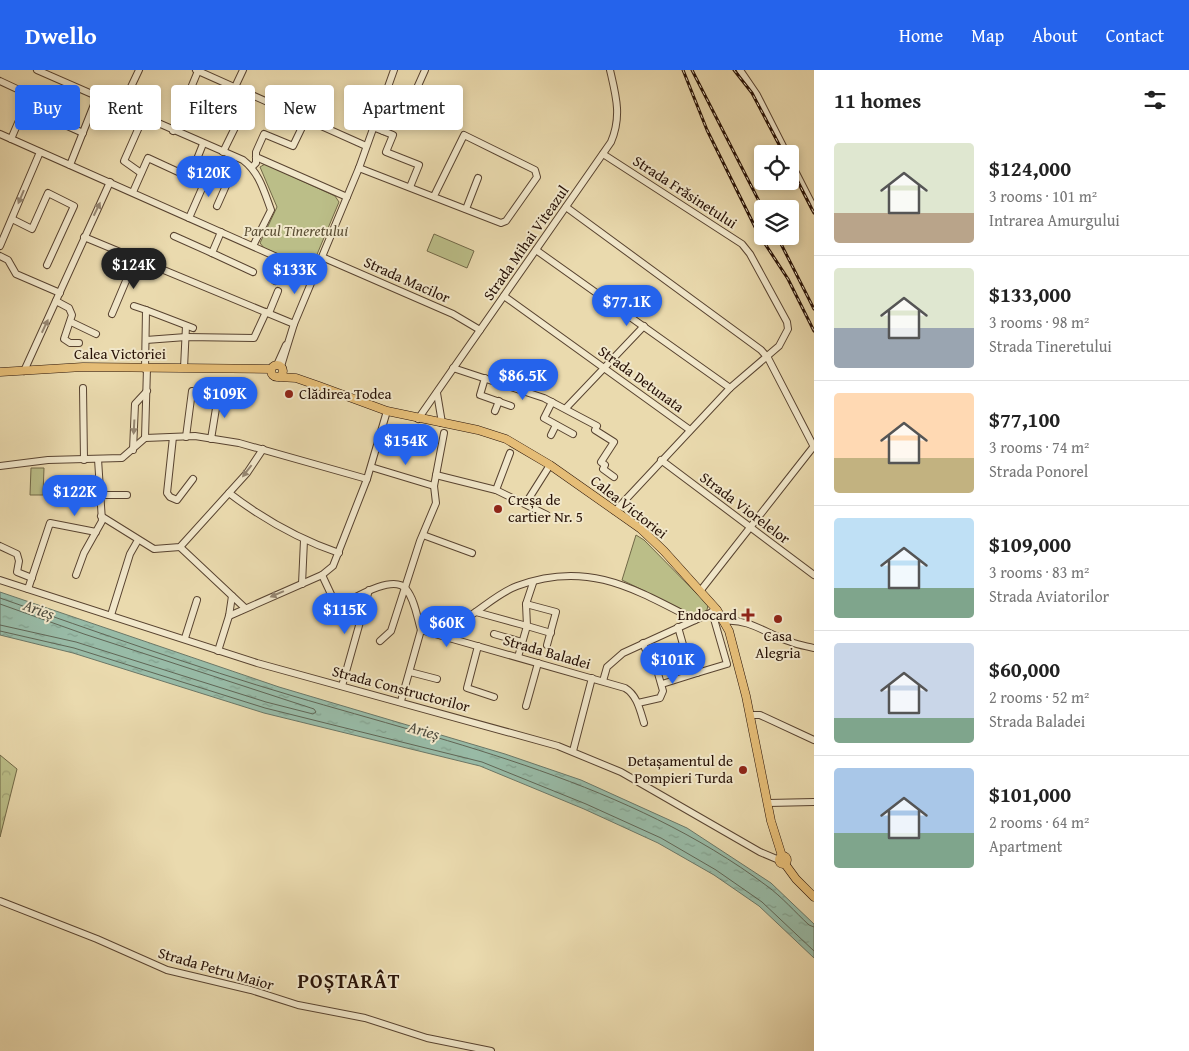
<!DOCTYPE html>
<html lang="en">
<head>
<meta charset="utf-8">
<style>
	:root { --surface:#fff; --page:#f2f2f2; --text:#222; --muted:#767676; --line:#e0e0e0; --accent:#2563eb }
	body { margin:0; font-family:"Gentium Book Plus",serif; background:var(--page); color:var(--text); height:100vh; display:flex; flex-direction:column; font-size:19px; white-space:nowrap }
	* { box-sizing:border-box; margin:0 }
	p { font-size:16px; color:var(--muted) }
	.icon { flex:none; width:28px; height:28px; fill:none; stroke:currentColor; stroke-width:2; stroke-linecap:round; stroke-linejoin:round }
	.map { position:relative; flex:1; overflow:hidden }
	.details { display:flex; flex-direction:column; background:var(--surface); width:375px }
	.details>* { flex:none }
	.banner { position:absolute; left:15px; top:15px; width:475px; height:45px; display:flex; gap:10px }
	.tools { position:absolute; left:754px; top:75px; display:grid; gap:10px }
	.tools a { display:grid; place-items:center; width:45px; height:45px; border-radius:5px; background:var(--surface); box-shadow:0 2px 8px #0003; font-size:25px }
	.price { position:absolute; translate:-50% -42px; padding:0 11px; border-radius:18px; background:var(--accent); color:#fff; font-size:16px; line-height:32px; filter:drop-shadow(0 1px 2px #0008) }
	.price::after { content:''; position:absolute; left:50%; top:30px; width:15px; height:11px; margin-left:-8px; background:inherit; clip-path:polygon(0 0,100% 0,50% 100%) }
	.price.on { background:#222; color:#fff }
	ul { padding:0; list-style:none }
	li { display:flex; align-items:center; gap:15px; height:125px; padding:0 20px }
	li+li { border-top:1px solid var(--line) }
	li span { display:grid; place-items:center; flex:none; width:140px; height:100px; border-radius:5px; color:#555 }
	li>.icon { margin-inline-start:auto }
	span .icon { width:60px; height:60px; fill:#fffc; stroke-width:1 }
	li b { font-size:21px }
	h2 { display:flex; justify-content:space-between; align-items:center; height:60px; padding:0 20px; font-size:21px }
	.pill { padding:0 18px; border-radius:5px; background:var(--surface); box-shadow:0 2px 8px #0003; font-size:18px; line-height:45px }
	.pill.on { background:var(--accent); color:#fff }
	header { display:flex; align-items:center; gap:30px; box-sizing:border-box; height:70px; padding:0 25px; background:var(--accent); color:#fff }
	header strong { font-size:24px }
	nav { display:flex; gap:28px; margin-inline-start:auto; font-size:18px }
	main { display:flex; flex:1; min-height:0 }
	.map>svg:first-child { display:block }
</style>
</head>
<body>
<header>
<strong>Dwello</strong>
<nav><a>Home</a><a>Map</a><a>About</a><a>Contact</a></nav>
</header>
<main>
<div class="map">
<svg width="814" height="981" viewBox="0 0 814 981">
	<defs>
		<pattern id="forest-crowns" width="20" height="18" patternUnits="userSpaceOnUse" patternTransform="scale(1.25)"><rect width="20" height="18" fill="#bbbe88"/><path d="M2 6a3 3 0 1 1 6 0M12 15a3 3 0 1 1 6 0" fill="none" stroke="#a1a274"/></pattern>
		<pattern id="water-ripples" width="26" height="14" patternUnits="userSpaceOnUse" patternTransform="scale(1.25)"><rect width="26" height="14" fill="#98bba7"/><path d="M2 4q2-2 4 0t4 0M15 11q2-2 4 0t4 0" fill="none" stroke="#83a08e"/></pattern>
	</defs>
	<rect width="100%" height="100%" fill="#eadaae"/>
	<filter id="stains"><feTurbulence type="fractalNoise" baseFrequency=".004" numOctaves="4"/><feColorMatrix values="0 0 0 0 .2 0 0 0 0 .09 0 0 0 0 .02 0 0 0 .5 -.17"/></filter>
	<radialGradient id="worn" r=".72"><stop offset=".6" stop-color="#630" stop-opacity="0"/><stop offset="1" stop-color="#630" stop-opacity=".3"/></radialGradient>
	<polygon fill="url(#forest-crowns)" stroke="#716847" points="0,685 17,699 0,767"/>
	<g fill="#bbbe88" stroke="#716847">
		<polygon points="265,94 335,126 339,132 313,194 306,196 264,178 260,173 277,137 260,97"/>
		<polygon points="434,164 474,181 467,198 427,181"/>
		<polygon points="31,398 44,398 43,425 30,425"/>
		<polygon points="636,465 644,470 708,535 707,540 695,546 622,510"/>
	</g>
	<polygon fill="url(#water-ripples)" stroke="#6b7767" points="0,522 279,617 505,684 581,710 687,758 771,813 814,854 814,888 759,836 714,805 658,773 584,739 480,696 264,643 73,583 0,565"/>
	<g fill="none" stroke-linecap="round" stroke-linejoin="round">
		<g stroke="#606656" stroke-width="1">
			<path d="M0 528C97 562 195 597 293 626 456 674 629 713 767 816 782 827 795 842 809 855L814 857"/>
			<polyline points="0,534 84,564 314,639 316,642 313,644 266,632 76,572 0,555"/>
			<polyline points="0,561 74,578 265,638 482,692 586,734 661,768 716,800 762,832 814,881"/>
		</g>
		<defs>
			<g id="minor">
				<path d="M37 0 243 90C259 102 264 121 271 140L253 176"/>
				<polyline points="196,0 366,76"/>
				<polyline points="740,0 757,25 787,84"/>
				<polyline points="0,11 30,25 11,69"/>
				<polyline points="235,17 243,0"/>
				<polyline points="30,25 59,39 54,50 83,63"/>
				<polyline points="121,38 139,0"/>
				<polyline points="373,57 393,65 386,82 419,95 410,117"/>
				<polyline points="173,61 198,1"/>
				<polyline points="383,61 390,43 404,47 425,0"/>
				<polyline points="0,64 315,204"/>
				<polyline points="203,74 195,94 229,109 217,136"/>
				<polyline points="223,82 251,25"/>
				<polyline points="603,84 742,174 750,184 787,252 788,259 779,276 730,318 615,441"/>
				<polyline points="256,87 347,127"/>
				<polyline points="790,91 814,138"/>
				<polyline points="70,95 97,27"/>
				<polyline points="252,97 256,93 256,82 264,64 293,76 306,49"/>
				<polyline points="359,98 501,153 506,151 537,107 535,100 464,65 434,126"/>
				<polyline points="141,103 124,91 143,48"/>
				<polyline points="133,122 148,88 187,106"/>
				<polyline points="566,137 761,280 768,288 814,377"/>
				<polyline points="466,139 478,108"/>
				<polyline points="189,148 210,100"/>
				<polyline points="12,149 32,159 48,123 74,136 47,195"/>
				<polyline points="174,166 212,183 221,162"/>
				<polyline points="84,167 294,254"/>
				<polyline points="0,176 40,82"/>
				<polyline points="536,180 730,318"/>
				<polyline points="212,183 253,202"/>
				<polyline points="0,186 8,190 16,204 60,223"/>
				<polyline points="322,187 453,244 480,260"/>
				<polyline points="275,211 284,190"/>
				<polyline points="504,226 690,360"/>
				<polyline points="56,231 69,238 72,245 64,269 70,273 79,273"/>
				<polyline points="134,236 146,240 145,299"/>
				<polyline points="146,240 193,258"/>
				<polyline points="269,243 278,221"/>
				<polyline points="112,244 136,187"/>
				<polyline points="71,252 96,264"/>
				<polyline points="146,270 186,267 254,268 266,242"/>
				<polyline points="277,295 286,275"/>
				<polyline points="281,296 294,254 359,98 394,0"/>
				<polyline points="184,298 186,256"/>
				<polyline points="453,298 544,328 597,356 595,360 614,372 601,392 605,395 603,399 614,407"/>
				<polyline points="24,301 110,112"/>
				<polyline points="485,308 480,325 511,336"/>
				<polyline points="83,318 84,390"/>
				<polyline points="437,323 442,353"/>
				<polyline points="552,332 544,348 573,364"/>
				<polyline points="566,338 644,256"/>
				<polyline points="495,341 499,331"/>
				<path d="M418 349 611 72C622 46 616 26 610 0"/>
				<polyline points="551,365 556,355"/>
				<polyline points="173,367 167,423 170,427 177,430 193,409"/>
				<polyline points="186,367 192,321"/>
				<polyline points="145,368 195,366 239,373 367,409"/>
				<polyline points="211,369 218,326"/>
				<polyline points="133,380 135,334 147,321"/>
				<polyline points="661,390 814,505"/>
				<polyline points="0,396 48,390 122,388 145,368 147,298"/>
				<polyline points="371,397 434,416"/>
				<polyline points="436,405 496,420 547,445"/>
				<polyline points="496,420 510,383"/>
				<path d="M229 423C263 449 298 469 339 483"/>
				<polyline points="100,425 127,425"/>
				<polyline points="526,433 550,395"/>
				<polyline points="101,446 154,479 180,477 247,403 263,379"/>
				<polyline points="423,465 472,483"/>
				<polyline points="0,476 17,484 19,491 17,502 32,508"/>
				<polyline points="180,477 245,538"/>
				<polyline points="76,505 84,483 102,451 98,389"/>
				<path d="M322 505 337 537C351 530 393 503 406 519 415 530 417 547 421 560"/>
				<polyline points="0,510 257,593 558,676 621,702 760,782 779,790"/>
				<polyline points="533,513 526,534 527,556 551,563"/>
				<polyline points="302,514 304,470"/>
				<polyline points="28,519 50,453 96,462"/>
				<polyline points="701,520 814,376"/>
				<polyline points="526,534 556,542 547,575"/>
				<polyline points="476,542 527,556 518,587"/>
				<polyline points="111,545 130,484 138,470"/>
				<polyline points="229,546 322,505 333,496 367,409 387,341"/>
				<path d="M725 551C748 548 769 565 791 572 798 575 806 576 814 578"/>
				<path d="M421 560 625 618C637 625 640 640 644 653"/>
				<path d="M429 562C441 558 454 555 465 549 482 539 498 523 517 516 587 490 633 518 695 550"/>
				<polyline points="494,564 522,572"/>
				<polyline points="185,568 197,530"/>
				<polyline points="380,571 391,561 420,471 436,433 434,416 444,363"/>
				<polyline points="478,576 467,618 494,627"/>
				<polyline points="218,581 229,546 232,526"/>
				<polyline points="410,602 437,609"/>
				<polyline points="697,603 727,594 712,542"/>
				<polyline points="603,611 607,597 623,583 717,540"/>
				<polyline points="662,614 697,603 693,585 684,578 678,557"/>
				<polyline points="342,616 369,520"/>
				<polyline points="401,631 421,560"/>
				<polyline points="638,633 660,628 663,621 657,600 653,598 643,573"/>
				<polyline points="526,636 538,593"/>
				<polyline points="750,645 760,645 814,670"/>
				<polyline points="573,681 592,608"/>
				<polyline points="768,733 814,732"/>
				<polyline points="0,831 97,869 167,900 251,920 298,935 365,948 427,968 491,981"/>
			</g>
			<g id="major">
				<circle cx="277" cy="301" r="6"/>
				<polyline points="0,302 83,297 271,299"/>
				<polyline points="279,307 296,308 319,316 387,341 478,360 506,369 550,395 641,459 664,481 717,540 729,561 746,626 771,751 782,786"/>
				<circle cx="783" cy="790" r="4"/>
				<polyline points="785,794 796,809 814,827"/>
			</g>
		</defs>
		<use href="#minor" stroke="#584330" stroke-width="8"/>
		<use href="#major" stroke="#271106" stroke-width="9"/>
		<use href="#minor" stroke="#f1e7ca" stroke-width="6"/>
		<use href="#major" stroke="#e5bd77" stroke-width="8"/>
		<defs>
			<g id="rail">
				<polyline points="683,0 707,60 758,163 788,209 814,261"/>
				<polyline points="692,0 763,139"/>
				<polyline points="734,0 752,23 784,84"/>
				<polyline points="790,96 814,143"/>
				<polyline points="777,166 814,239"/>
			</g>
		</defs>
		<use href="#rail" stroke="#271106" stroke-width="3"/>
		<use href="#rail" stroke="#f1e7ca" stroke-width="1" stroke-dasharray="4" stroke-linecap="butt"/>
	</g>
	<defs><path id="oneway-solid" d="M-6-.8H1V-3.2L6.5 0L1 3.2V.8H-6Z" transform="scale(1.25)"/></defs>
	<g fill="#968772">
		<use href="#oneway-solid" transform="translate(21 127) rotate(113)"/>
		<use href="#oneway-solid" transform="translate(97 139) rotate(-64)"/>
		<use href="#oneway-solid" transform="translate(45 256) rotate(-65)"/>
		<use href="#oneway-solid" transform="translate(134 357) rotate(93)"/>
		<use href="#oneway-solid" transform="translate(247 401) rotate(128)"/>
		<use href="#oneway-solid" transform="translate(277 524) rotate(157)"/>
	</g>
	<g fill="#8f2418" stroke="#f1e7ca" stroke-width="2">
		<circle cx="289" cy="324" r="5"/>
		<circle cx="498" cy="439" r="5"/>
		<path d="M745.5 537.5h5v5h5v5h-5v5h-5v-5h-5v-5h5z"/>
		<circle cx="778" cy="549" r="5"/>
		<circle cx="743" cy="700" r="5"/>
	</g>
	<g text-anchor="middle" stroke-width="4" stroke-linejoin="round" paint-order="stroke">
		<g font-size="15" fill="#271106" stroke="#f1e7ca">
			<text transform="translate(685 122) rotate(33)" y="5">Strada Frăsinetului</text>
			<text transform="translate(526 173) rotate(-55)" y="5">Strada Mihai Viteazul</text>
			<text transform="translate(407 210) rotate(24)" y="5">Strada Macilor</text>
			<text x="120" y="289">Calea Victoriei</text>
			<text transform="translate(641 309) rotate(36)" y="5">Strada Detunata</text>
			<text transform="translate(629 437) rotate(38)" y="5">Calea Victoriei</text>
			<text transform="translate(745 438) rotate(37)" y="5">Strada Viorelelor</text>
			<text transform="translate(547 582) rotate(16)" y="5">Strada Baladei</text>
			<text transform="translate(401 619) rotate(15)" y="5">Strada Constructorilor</text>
			<text transform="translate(216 899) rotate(16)" y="5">Strada Petru Maior</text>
		</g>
		<g font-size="15" font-style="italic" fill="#5b4e34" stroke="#f1e7ca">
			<text x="296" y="166">Parcul Tineretului</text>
		</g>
		<g font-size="15" fill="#271106" stroke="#f1e7ca" text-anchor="start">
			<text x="299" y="329">Clădirea Todea</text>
			<text x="508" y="435">Creșa de<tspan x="508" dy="17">cartier Nr. 5</tspan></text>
			<text x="737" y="550" text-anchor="end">Endocard</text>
			<text x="778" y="571" text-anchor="middle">Casa<tspan x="778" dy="17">Alegria</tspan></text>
			<text x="733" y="696" text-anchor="end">Detașamentul de<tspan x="733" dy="17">Pompieri Turda</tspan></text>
		</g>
		<g font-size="16" font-style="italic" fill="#4f4c3e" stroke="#f1e7ca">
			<text transform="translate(39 539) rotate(20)" y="6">Arieș</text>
			<text transform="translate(424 660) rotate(16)" y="6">Arieș</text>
		</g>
		<g font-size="20" font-weight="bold" letter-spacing="1" fill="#271106" stroke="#f1e7ca">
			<text x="349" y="918">POȘTARÂT</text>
		</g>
	</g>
	<rect width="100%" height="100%" filter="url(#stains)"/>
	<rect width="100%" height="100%" fill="url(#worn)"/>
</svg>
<div class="tools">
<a><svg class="icon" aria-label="locate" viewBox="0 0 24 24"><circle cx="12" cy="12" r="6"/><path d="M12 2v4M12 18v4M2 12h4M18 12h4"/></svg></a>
<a><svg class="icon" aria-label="layers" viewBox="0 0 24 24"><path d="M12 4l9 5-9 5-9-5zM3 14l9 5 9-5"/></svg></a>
</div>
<b class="price" style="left:209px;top:128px">$120K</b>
<b class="price on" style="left:134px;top:220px">$124K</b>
<b class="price" style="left:295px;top:225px">$133K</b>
<b class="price" style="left:627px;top:257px">$77.1K</b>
<b class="price" style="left:523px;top:331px">$86.5K</b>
<b class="price" style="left:225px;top:349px">$109K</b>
<b class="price" style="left:406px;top:396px">$154K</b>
<b class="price" style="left:75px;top:447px">$122K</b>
<b class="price" style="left:345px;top:565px">$115K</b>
<b class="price" style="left:447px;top:578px">$60K</b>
<b class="price" style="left:673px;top:615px">$101K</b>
<div class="banner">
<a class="pill on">Buy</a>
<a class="pill">Rent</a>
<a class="pill">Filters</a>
<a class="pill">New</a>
<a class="pill">Apartment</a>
</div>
</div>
<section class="details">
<h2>11 homes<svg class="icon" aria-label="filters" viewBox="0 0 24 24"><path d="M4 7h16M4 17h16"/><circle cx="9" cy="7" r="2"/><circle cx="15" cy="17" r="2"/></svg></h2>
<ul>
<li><span style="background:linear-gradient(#dfe7d0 70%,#b9a48a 0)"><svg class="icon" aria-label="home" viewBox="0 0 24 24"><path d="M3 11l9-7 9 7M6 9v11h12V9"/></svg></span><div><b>$124,000</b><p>3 rooms · 101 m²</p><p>Intrarea Amurgului</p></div></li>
<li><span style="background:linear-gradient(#dfe7d0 60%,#9aa5b1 0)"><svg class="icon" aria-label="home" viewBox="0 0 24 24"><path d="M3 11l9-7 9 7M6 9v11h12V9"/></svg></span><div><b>$133,000</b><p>3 rooms · 98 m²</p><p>Strada Tineretului</p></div></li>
<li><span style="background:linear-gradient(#ffd9b3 65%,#c2b280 0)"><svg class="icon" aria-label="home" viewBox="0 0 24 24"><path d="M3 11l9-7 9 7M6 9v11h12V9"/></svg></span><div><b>$77,100</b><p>3 rooms · 74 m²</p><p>Strada Ponorel</p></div></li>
<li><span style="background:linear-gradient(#bfe0f5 70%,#7fa58c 0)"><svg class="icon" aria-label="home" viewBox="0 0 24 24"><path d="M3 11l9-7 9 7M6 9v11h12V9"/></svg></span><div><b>$109,000</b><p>3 rooms · 83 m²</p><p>Strada Aviatorilor</p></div></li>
<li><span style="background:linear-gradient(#c9d6e8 75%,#7fa58c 0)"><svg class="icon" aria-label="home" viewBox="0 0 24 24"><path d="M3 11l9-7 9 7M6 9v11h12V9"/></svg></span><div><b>$60,000</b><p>2 rooms · 52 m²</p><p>Strada Baladei</p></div></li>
<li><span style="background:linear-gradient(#a9c7e8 65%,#7fa58c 0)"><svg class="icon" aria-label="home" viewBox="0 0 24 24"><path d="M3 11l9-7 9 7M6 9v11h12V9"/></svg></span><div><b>$101,000</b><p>2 rooms · 64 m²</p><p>Apartment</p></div></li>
</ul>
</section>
</main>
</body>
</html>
